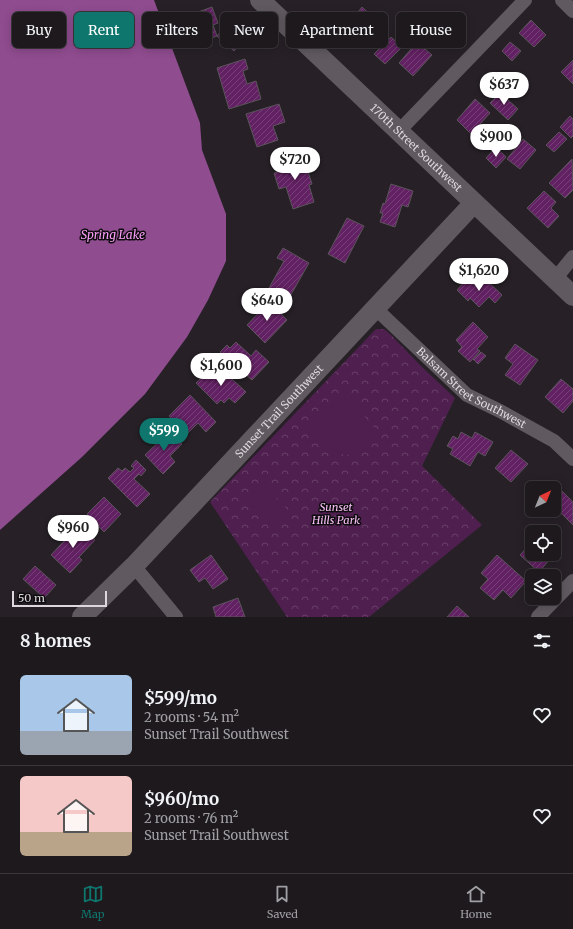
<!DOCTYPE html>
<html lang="en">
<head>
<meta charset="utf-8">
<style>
	:root { --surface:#1d191d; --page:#252226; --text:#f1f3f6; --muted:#a0a0a4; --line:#3b383b; --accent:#0f766e }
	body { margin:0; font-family:Merriweather,serif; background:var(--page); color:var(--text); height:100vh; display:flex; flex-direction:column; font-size:15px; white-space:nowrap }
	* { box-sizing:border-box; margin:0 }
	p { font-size:13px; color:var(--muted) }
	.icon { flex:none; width:22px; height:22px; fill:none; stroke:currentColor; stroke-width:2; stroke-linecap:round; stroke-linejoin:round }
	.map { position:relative; height:617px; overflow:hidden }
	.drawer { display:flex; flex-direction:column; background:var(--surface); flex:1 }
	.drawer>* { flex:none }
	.guide { position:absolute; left:12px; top:12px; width:549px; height:36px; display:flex; gap:8px }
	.needle { width:26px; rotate:43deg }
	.buttons { position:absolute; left:525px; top:481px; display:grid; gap:8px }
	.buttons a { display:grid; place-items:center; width:36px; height:36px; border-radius:6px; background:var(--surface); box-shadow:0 2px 10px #0003,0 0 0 1px var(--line); font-size:20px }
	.scale { position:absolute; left:12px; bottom:10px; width:95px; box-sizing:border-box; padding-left:4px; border:2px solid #dcd8db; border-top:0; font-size:11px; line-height:14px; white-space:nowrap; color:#dcd8db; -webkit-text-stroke:3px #0e0c0e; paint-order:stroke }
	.price { position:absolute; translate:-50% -34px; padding:0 9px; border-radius:14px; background:#fff; color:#222; font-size:13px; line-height:26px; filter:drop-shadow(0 1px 2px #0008) }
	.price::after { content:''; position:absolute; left:50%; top:24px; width:12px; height:9px; margin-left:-6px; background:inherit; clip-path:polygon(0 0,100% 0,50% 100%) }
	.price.current { background:var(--accent); color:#fff }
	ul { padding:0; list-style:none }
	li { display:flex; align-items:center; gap:12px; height:100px; padding:0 20px }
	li+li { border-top:1px solid var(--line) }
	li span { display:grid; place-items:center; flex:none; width:112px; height:80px; border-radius:6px; color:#555 }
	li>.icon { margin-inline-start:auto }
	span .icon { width:48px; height:48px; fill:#fffc; stroke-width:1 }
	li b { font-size:17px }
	h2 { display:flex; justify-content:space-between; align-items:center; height:48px; padding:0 20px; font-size:17px }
	.tag { padding:0 14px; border-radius:6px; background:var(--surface); box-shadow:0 2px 10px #0003,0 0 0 1px var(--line); font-size:14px; line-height:36px }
	.tag.current { background:var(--accent); color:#fff }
	.tabs { display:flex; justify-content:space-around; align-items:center; height:56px; border-top:1px solid var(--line); background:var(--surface); font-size:11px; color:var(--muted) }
	.tabs a { display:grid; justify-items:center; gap:2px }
	.tabs .current { color:var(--accent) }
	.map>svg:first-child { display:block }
</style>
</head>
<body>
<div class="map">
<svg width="573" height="617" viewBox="0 0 573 617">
	<defs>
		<pattern id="park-crowns" width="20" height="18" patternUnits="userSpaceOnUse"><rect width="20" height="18" fill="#4f1f4f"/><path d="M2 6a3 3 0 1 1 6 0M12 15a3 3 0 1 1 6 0" fill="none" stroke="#683f68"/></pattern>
		<pattern id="building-hatch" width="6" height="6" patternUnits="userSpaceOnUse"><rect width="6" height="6" fill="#622162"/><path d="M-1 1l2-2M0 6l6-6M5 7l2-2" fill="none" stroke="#784078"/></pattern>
	</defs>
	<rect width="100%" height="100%" fill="#272127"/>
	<polygon fill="url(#park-crowns)" points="376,329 384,329 391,335 423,368 455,398 422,466 482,525 369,617 287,617 210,502"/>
	<g fill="#4f1f4f">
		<path d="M339 394 345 395 382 436C350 468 332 455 305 427Z"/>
		<polygon points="263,485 289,511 274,526 248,501"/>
	</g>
	<polygon fill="#8f4c8f" points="0,0 154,0 200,123 202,150 226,214 226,261 208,300 187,337 145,394 82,457 0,530"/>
	<g fill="url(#building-hatch)" stroke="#5a545a">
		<polygon points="212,7 218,23 213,25 217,36 200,42 190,15"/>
		<polygon points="362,7 375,19 367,27 355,16"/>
		<polygon points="531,20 546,35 534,47 519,33"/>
		<polygon points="228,23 245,38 234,51 217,36"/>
		<polygon points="391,37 402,47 385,64 374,54"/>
		<polygon points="417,42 432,55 413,76 399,63"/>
		<polygon points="510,42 521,51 512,61 502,51"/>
		<polygon points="245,59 248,69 243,71 247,84 256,81 261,99 229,109 217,68"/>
		<polygon points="573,60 573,84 561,72"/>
		<polygon points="500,93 518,109 508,120 490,103"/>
		<polygon points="475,99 490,113 471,134 457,120"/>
		<polygon points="279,104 285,122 273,126 278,140 257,147 246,114"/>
		<polygon points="570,116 573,119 573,136 571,138 560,127"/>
		<polygon points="559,132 567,139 554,152 546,145"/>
		<polygon points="523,139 536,150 520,169 507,159"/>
		<polygon points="496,147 506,157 496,168 486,158"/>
		<polygon points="300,154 305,173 308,172 312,184 309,185 314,202 293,209 286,187 279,189 274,173 281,171 278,161"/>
		<polygon points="572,159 573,190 565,198 549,183"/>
		<polygon points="391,184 413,191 408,207 402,205 395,227 380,222 383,213 380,213 383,203 385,204"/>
		<polygon points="544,191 556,202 551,208 559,216 548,228 527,208"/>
		<polygon points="347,218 364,226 345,263 328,254"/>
		<polygon points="283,248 309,263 289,298 269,288 284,261 277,258"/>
		<polygon points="482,276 502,295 495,303 489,297 479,307 470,298 468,301 457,290 467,279 474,285"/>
		<polygon points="269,302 287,320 265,343 247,325"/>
		<polygon points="473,322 488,337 477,349 480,351 470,362 458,351 462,347 456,340"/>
		<polygon points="236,342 251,356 256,350 269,362 252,380 220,352 227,345 230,348"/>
		<polygon points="515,344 538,360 520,385 505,375 513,364 505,358"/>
		<polygon points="481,352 486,356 478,364 473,359"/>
		<polygon points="220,368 246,392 235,403 229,398 224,403 221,400 217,404 196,383 205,374 210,378"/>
		<polygon points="561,379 573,389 573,401 563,413 545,397"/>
		<polygon points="190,395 216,422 206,432 198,423 187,434 169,416"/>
		<polygon points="170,431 182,444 170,456 175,462 163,474 145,455"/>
		<polygon points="461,432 472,438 475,432 493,442 485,456 478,452 470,466 450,454 453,449 447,446 453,436 458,439"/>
		<polygon points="511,450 528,464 511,482 495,468"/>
		<polygon points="136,460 146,470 141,476 139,474 134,479 150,494 137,507 108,478 118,468 122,471 125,468 130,472 134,468 131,466"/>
		<polygon points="562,491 573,502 573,525 554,506 554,499"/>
		<polygon points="104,497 121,514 104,532 87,514"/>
		<polygon points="79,525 95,540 79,557 82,560 70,573 51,555"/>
		<polygon points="532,542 532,554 545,554 550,559 539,572 520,555"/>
		<polygon points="211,555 228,579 213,589 205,578 199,582 190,570"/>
		<polygon points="497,555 526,581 511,598 503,590 494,600 480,588 488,579 481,573"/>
		<polygon points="35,566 56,585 44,598 23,579"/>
		<polygon points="238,598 245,617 216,617 213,607"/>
		<polygon points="457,606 469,617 447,617"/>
	</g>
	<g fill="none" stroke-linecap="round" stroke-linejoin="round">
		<g stroke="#605a60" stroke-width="14">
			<polyline points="562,0 573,11"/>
			<polyline points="399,131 525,0"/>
			<polyline points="555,279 573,257"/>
			<path id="s1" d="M375 308 467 395 500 411 554 441 573 459"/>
			<polyline points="134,566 176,617"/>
			<polyline points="538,617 573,581"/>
		</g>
		<g stroke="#605a60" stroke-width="20">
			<path id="s2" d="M260 0 573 296"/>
			<path id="s3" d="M82 617 134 566 474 203"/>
		</g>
	</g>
	<g text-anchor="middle" stroke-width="3" stroke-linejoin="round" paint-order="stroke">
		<g font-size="11" fill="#dcd8db" stroke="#0e0c0e">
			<text dy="4" stroke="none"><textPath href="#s2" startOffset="215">170th Street Southwest</textPath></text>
			<text dy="4" stroke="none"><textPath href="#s1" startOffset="126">Balsam Street Southwest</textPath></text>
			<text dy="4" stroke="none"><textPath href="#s3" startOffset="285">Sunset Trail Southwest</textPath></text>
		</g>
		<g font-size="11" font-style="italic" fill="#f7c0f5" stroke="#0e0c0e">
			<text x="336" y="511">Sunset<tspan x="336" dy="13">Hills Park</tspan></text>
		</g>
		<g font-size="12" font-style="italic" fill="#fb9ef9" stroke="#0e0c0e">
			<text x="113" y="239">Spring Lake</text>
		</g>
	</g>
</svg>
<div class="buttons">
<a><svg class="needle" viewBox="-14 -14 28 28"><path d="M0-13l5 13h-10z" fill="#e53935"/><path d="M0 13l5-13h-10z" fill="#a0a0a4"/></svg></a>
<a><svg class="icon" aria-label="locate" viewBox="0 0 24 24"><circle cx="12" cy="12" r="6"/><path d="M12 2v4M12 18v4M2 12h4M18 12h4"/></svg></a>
<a><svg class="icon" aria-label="layers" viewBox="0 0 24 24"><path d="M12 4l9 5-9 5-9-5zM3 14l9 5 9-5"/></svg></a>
</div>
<div class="scale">50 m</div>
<b class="price" style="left:504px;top:106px">$637</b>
<b class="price" style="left:496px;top:158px">$900</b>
<b class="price" style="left:295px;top:181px">$720</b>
<b class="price" style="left:479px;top:292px">$1,620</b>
<b class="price" style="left:267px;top:322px">$640</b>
<b class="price" style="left:221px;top:387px">$1,600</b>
<b class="price current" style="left:164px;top:452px">$599</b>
<b class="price" style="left:73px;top:549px">$960</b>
<div class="guide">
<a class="tag">Buy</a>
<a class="tag current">Rent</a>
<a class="tag">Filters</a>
<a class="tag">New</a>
<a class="tag">Apartment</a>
<a class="tag">House</a>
</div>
</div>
<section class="drawer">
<h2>8 homes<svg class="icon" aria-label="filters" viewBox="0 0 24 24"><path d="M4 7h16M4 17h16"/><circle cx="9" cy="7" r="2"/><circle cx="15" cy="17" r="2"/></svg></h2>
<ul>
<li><span style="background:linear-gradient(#a9c7e8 70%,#9aa5b1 0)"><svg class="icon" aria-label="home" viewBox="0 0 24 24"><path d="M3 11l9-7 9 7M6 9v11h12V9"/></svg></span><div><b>$599/mo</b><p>2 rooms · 54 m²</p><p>Sunset Trail Southwest</p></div><svg class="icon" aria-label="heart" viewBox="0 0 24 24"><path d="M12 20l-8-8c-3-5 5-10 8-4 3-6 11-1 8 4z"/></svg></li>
<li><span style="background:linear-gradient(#f6c9c9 70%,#b9a48a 0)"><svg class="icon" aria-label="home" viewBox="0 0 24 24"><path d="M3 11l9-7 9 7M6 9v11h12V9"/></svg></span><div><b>$960/mo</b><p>2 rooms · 76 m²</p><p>Sunset Trail Southwest</p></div><svg class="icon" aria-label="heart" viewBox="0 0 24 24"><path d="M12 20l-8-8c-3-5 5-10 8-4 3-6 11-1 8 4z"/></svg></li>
</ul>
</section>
<nav class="tabs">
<a class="current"><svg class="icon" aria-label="map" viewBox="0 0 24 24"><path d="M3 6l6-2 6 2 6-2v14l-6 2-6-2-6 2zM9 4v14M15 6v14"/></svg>Map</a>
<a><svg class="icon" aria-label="saved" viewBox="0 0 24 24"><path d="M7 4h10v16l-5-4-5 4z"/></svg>Saved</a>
<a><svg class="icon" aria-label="home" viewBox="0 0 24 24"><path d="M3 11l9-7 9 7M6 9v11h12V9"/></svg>Home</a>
</nav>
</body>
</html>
